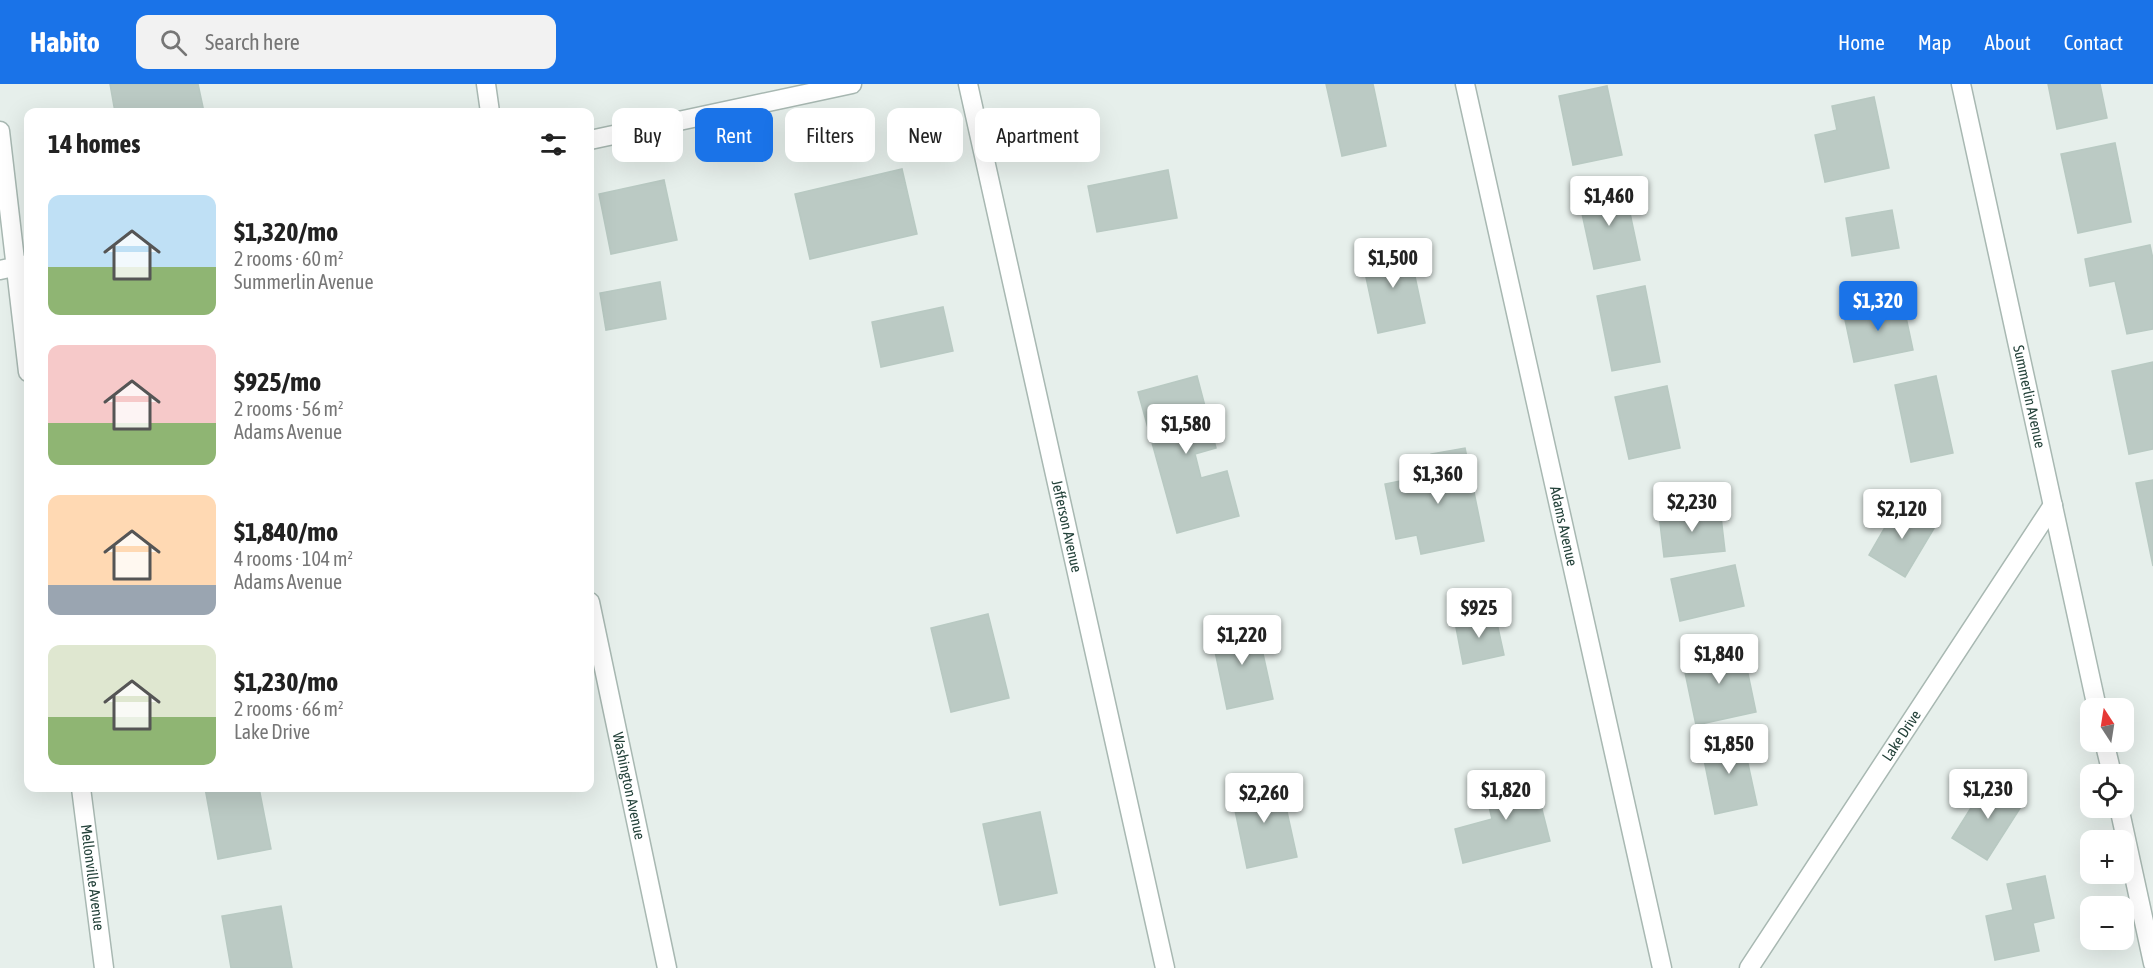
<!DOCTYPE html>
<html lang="en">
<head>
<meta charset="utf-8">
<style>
	:root { --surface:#fff; --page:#f2f2f2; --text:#222; --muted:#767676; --accent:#1a73e8 }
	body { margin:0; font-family:"Asap Condensed",sans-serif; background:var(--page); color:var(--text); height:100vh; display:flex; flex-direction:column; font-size:22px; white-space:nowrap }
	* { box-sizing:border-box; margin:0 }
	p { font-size:20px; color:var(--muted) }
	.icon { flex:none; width:33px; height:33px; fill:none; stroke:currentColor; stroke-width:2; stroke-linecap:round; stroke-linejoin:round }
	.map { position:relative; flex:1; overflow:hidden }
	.panel { position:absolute; left:24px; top:24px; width:570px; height:684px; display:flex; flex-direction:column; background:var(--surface); border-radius:12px; box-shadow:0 6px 24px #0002 }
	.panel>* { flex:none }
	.guide { position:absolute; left:612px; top:24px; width:570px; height:54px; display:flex; gap:12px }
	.needle { width:39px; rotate:348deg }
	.tools { position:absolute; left:2080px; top:614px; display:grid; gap:12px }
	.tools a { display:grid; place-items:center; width:54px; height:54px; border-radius:12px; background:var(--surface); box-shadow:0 6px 24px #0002; font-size:30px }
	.price { position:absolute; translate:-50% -51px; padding:0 14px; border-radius:6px; background:#fff; color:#222; font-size:20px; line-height:39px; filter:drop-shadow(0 2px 3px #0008) }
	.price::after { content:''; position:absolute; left:50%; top:36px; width:18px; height:14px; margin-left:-9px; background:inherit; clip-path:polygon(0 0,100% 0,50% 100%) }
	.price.active { background:var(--accent); color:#fff }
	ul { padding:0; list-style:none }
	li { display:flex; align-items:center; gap:18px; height:150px; padding:0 24px }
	li span { display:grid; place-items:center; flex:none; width:168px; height:120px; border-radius:12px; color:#555 }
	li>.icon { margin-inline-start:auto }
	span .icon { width:72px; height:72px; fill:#fffc; stroke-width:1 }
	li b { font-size:26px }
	h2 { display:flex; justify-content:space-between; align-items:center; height:72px; padding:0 24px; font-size:26px }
	.tag { padding:0 21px; border-radius:12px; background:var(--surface); box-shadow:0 6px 24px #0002; font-size:21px; line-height:54px }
	.tag.active { background:var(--accent); color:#fff }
	header { display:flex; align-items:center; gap:36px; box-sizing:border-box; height:84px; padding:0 30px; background:var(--accent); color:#fff }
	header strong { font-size:28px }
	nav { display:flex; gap:33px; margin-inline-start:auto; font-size:21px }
	.search { width:420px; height:54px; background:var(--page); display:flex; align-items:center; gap:15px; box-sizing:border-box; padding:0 21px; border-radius:12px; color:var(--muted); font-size:22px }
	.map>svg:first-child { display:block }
</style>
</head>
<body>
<header>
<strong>Habito</strong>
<div class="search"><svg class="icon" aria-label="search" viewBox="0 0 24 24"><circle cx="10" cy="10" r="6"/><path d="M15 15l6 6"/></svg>Search here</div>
<nav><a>Home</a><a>Map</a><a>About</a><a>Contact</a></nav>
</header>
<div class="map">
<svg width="2153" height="884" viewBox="0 0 2153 884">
	<rect width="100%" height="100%" fill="#e6efeb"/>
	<g fill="#bbcac4" stroke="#b8c9c2" stroke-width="1.5">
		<polygon points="110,0 198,0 204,28 115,28"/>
		<polygon points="1326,0 1373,0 1386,62 1342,72"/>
		<polygon points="2048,0 2100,0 2107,34 2057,45"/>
		<polygon points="1607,2 1622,71 1573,81 1559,12"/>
		<polygon points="1874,13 1889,84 1825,98 1815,51 1837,46 1832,22"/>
		<polygon points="2115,59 2131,138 2078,149 2061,70"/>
		<polygon points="902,85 917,150 810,175 795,110"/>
		<polygon points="1168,86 1177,134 1097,148 1088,102"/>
		<polygon points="664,96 677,156 611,170 599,110"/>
		<polygon points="1624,101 1640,176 1594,185 1578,111"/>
		<polygon points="1892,126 1899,164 1852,172 1846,134"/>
		<polygon points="1408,160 1425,239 1378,249 1361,170"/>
		<polygon points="2150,161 2153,175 2153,245 2127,250 2115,197 2090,202 2085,175"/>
		<polygon points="660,198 666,235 606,246 600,209"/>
		<polygon points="1645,202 1660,278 1612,287 1597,212"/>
		<polygon points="1903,219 1913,266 1854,278 1844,231"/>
		<polygon points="943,223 953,267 881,283 872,238"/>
		<polygon points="2153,278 2153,365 2129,370 2112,287"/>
		<polygon points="1197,292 1216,364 1195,370 1201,394 1227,387 1239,432 1177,449 1138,308"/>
		<polygon points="1936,292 1953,369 1911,378 1895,301"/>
		<polygon points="1667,302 1680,364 1629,375 1615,313"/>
		<polygon points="1465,364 1484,457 1421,470 1417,451 1396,455 1385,400 1435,390 1431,370"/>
		<polygon points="2153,396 2153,482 2136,399"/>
		<polygon points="1899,419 1936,441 1905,493 1869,471"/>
		<polygon points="1720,424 1725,467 1664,473 1659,431"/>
		<polygon points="1735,481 1744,522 1680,537 1671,495"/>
		<polygon points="988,530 1009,614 951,628 931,544"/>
		<polygon points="1495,530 1504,571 1463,580 1455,538"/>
		<polygon points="1256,538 1273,615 1227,625 1211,548"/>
		<polygon points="1742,561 1756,628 1696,641 1682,574"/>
		<polygon points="1742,652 1757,721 1715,730 1701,661"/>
		<polygon points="1533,690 1550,757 1463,779 1455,745 1492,735 1484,702"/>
		<polygon points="1989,695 2024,718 1987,776 1952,754"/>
		<polygon points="1280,696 1297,773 1247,784 1231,707"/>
		<polygon points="205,704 259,704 271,765 218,775"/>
		<polygon points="1040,728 1057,809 1000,821 983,740"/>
		<polygon points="2045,792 2054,834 2033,839 2039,867 1995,876 1986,832 2013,826 2007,800"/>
		<polygon points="281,822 292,884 231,884 222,832"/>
	</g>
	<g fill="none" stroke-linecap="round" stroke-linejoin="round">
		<defs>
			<g id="minor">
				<polyline points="486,0 490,28"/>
				<path id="s1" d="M968 0 1165 884"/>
				<path id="s2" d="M1465 0 1662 884"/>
				<path id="s3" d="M1961 0 2097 624"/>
				<polyline points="0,47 28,288"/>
				<polyline points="590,56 852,0"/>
				<polyline points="0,186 28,180"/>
				<path id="s4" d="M590 518 667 884"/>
				<polyline points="2104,657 2112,690"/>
				<path id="s5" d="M81 704 104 884"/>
				<polyline points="2119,723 2153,879"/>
				<path id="s6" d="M1749 884 2053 421"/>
			</g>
		</defs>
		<use href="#minor" stroke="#a8b8b2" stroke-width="21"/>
		<use href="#minor" stroke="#fff" stroke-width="18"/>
	</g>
	<g text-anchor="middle" stroke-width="4.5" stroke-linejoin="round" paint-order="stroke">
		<g font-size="15" fill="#24423a" stroke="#f7fbf9">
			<text dy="5" stroke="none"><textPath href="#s3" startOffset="320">Summerlin Avenue</textPath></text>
			<text dy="5" stroke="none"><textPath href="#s1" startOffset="453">Jefferson Avenue</textPath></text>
			<text dy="5" stroke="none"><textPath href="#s2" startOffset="453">Adams Avenue</textPath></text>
			<text dy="5" stroke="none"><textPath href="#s6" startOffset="278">Lake Drive</textPath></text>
			<text dy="5" stroke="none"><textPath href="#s4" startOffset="188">Washington Avenue</textPath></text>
			<text dy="5" stroke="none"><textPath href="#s5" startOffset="90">Mellonville Avenue</textPath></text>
		</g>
	</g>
</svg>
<div class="tools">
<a><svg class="needle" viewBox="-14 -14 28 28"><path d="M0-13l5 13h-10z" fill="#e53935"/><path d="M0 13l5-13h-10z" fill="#767676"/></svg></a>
<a><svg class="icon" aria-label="locate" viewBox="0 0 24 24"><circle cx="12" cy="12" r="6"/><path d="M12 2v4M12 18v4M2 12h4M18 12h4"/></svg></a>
<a>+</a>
<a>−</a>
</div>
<b class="price" style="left:1609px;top:143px">$1,460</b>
<b class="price" style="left:1393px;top:205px">$1,500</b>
<b class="price active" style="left:1878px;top:248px">$1,320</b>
<b class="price" style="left:1186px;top:371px">$1,580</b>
<b class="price" style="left:1438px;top:421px">$1,360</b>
<b class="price" style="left:1692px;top:449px">$2,230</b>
<b class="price" style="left:1902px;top:456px">$2,120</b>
<b class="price" style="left:1479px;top:555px">$925</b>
<b class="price" style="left:1242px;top:582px">$1,220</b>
<b class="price" style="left:1719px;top:601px">$1,840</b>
<b class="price" style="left:1729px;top:691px">$1,850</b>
<b class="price" style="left:1988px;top:736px">$1,230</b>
<b class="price" style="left:1506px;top:737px">$1,820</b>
<b class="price" style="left:1264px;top:740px">$2,260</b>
<div class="guide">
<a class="tag">Buy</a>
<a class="tag active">Rent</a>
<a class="tag">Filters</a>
<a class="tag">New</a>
<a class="tag">Apartment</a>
</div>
<section class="panel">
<h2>14 homes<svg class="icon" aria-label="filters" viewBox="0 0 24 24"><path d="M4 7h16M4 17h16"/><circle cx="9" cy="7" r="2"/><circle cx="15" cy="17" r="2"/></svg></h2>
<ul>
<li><span style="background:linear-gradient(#bfe0f5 60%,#8fb573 0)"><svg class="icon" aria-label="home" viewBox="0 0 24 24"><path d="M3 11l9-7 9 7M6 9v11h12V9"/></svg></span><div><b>$1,320/mo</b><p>2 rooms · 60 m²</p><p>Summerlin Avenue</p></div></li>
<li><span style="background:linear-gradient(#f6c9c9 65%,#8fb573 0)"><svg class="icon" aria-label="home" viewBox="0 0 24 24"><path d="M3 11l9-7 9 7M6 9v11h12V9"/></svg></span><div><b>$925/mo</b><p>2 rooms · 56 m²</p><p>Adams Avenue</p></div></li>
<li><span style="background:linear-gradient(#ffd9b3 75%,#9aa5b1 0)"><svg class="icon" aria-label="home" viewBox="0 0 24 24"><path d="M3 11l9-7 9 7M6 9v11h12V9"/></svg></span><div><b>$1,840/mo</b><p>4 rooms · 104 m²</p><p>Adams Avenue</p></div></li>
<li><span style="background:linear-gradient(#dfe7d0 60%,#8fb573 0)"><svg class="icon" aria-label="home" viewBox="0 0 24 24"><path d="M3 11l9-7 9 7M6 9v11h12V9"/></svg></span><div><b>$1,230/mo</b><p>2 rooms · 66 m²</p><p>Lake Drive</p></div></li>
</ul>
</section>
</div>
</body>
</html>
